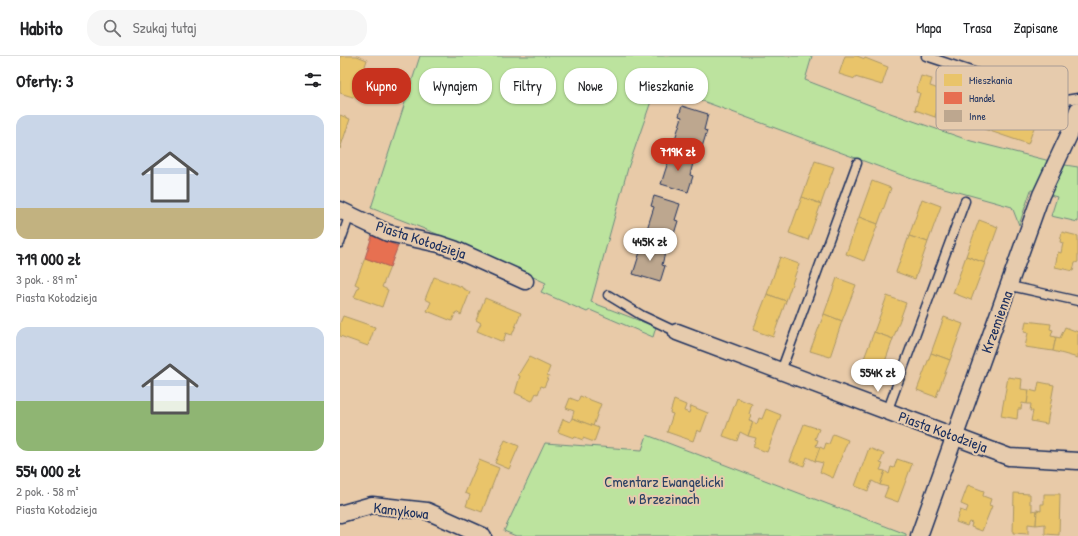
<!DOCTYPE html>
<html lang="pl">
<head>
<meta charset="utf-8">
<style>
	:root { --surface:#fff; --page:#f6f6f6; --text:#202124; --muted:#757577; --line:#e0e0e0; --accent:#c8321e }
	body { margin:0; font-family:"Patrick Hand",sans-serif; background:var(--page); color:var(--text); height:100vh; display:flex; flex-direction:column; font-size:15px; white-space:nowrap }
	* { box-sizing:border-box; margin:0 }
	p { font-size:13px; color:var(--muted) }
	.icon { flex:none; width:22px; height:22px; fill:none; stroke:currentColor; stroke-width:2; stroke-linecap:round; stroke-linejoin:round }
	.map { position:relative; flex:1; overflow:hidden }
	.sheet { display:flex; flex-direction:column; background:var(--surface); width:340px }
	.sheet>* { flex:none }
	.banner { position:absolute; left:12px; top:12px; width:380px; height:36px; display:flex; gap:8px }
	.price { position:absolute; translate:-50% -34px; padding:0 9px; border-radius:14px; background:#fff; color:#222; font-size:13px; line-height:26px; filter:drop-shadow(0 1px 2px #0008) }
	.price::after { content:''; position:absolute; left:50%; top:24px; width:12px; height:9px; margin-left:-6px; background:inherit; clip-path:polygon(0 0,100% 0,50% 100%) }
	.price.on { background:var(--accent); color:#fff }
	ul { padding:0; list-style:none }
	li { display:grid; align-content:center; gap:8px; height:212px; padding:0 16px }
	li span { display:grid; place-items:center; height:124px; border-radius:12px; color:#555 }
	li>.icon { margin-inline-start:auto }
	span .icon { width:72px; height:72px; fill:#fffc; stroke-width:1 }
	li b { font-size:17px }
	h2 { display:flex; justify-content:space-between; align-items:center; height:48px; padding:0 16px; font-size:17px }
	.chip { padding:0 14px; border-radius:16px; background:var(--surface); box-shadow:0 1px 3px #0004; font-size:14px; line-height:36px }
	.chip.on { background:var(--accent); color:#fff }
	header { display:flex; align-items:center; gap:24px; box-sizing:border-box; height:56px; padding:0 20px; background:var(--surface); border-bottom:1px solid var(--line) }
	header strong { font-size:19px }
	nav { display:flex; gap:22px; margin-inline-start:auto; font-size:14px }
	.search { width:280px; height:36px; background:var(--page); display:flex; align-items:center; gap:10px; box-sizing:border-box; padding:0 14px; border-radius:16px; color:var(--muted); font-size:15px }
	main { display:flex; flex:1; min-height:0 }
	.map>svg:first-child { display:block }
</style>
</head>
<body>
<header>
<strong>Habito</strong>
<div class="search"><svg class="icon" aria-label="search" viewBox="0 0 24 24"><circle cx="10" cy="10" r="6"/><path d="M15 15l6 6"/></svg>Szukaj tutaj</div>
<nav><a>Mapa</a><a>Trasa</a><a>Zapisane</a></nav>
</header>
<main>
<section class="sheet">
<h2>Oferty: 3<svg class="icon" aria-label="filters" viewBox="0 0 24 24"><path d="M4 7h16M4 17h16"/><circle cx="9" cy="7" r="2"/><circle cx="15" cy="17" r="2"/></svg></h2>
<ul>
<li><span style="background:linear-gradient(#c9d6e8 75%,#c2b280 0)"><svg class="icon" aria-label="home" viewBox="0 0 24 24"><path d="M3 11l9-7 9 7M6 9v11h12V9"/></svg></span><div><b>719 000 zł</b><p>3 pok. · 89 m²</p><p>Piasta Kołodzieja</p></div></li>
<li><span style="background:linear-gradient(#c9d6e8 60%,#8fb573 0)"><svg class="icon" aria-label="home" viewBox="0 0 24 24"><path d="M3 11l9-7 9 7M6 9v11h12V9"/></svg></span><div><b>554 000 zł</b><p>2 pok. · 58 m²</p><p>Piasta Kołodzieja</p></div></li>
</ul>
</section>
<div class="map">
<svg width="738" height="480" viewBox="0 0 738 480">
	<rect width="100%" height="100%" fill="#e8caa8"/>
	<filter id="ink" filterUnits="userSpaceOnUse"><feTurbulence type="fractalNoise" baseFrequency=".025" numOctaves="2"/><feDisplacementMap in="SourceGraphic" scale="8" xChannelSelector="R" yChannelSelector="G"/><feConvolveMatrix kernelMatrix="1 2 1 2 8 2 1 2 1" color-interpolation-filters="sRGB"/></filter>
	<g filter="url(#ink)">
		<g fill="#bce39e" stroke="#6c897e">
			<polygon points="80,0 472,0 465,24 553,58 631,85 710,105 698,135 691,134 679,169 672,151 572,123 317,28 288,112 251,246 316,271 313,281 250,254 247,256 201,236 206,227 125,189 31,152"/>
			<polygon points="725,109 738,111 738,166 711,160 717,141 710,139"/>
			<polygon points="307,379 566,478 566,480 176,480 164,475 205,387 302,394"/>
		</g>
		<g fill="#e9c46a" stroke="#ab9766">
			<polygon points="0,0 17,0 27,4 22,19 27,20 24,21 17,41 19,43 0,37"/>
			<polygon points="505,0 517,0 525,3 525,2 548,11 542,29 515,21 515,23 499,18"/>
			<polygon points="581,20 592,23 590,30 604,35 595,61 575,54 580,37 576,36"/>
			<polygon points="620,33 631,36 626,53 621,51 616,68 595,61 604,35 618,39"/>
			<polygon points="652,50 669,56 668,58 675,61 677,56 682,58 684,53 699,58 688,88 644,73"/>
			<polygon points="0,59 10,63 0,93"/>
			<polygon points="475,105 494,111 481,148 462,141"/>
			<polygon points="532,125 551,132 538,168 519,161"/>
			<polygon points="462,141 481,148 468,184 449,177"/>
			<polygon points="582,143 601,150 588,186 569,180"/>
			<polygon points="519,161 538,168 524,205 506,198"/>
			<polygon points="639,164 658,171 645,207 626,200"/>
			<polygon points="722,176 738,180 738,206 735,207 733,215 715,211 718,196 721,197 723,187 720,186"/>
			<polygon points="569,180 588,186 575,223 556,216"/>
			<polygon points="626,200 645,207 631,244 613,237"/>
			<polygon points="440,201 459,208 446,245 427,238"/>
			<polygon points="25,202 50,211 42,231 48,234 42,251 14,241 19,230 15,228"/>
			<polygon points="94,221 122,231 122,232 130,236 121,259 116,256 112,265 87,255 91,246 85,243"/>
			<polygon points="497,222 516,229 502,265 484,258"/>
			<polygon points="427,238 446,245 433,281 413,274"/>
			<polygon points="547,240 566,247 553,283 534,276"/>
			<polygon points="145,242 181,257 172,279 166,277 163,286 137,275 141,267 136,264"/>
			<polygon points="484,258 502,265 490,301 470,295"/>
			<polygon points="3,260 35,271 28,290 0,280 0,267"/>
			<polygon points="604,261 623,268 610,304 591,297"/>
			<polygon points="686,265 711,268 710,273 713,274 711,280 716,281 713,295 685,291 688,277 684,276"/>
			<polygon points="725,271 738,276 738,302 713,295 716,281 720,282"/>
			<polygon points="534,276 553,283 540,320 520,313"/>
			<polygon points="591,297 610,304 596,341 577,334"/>
			<polygon points="189,301 210,311 207,319 209,320 204,331 201,330 198,338 196,337 192,345 175,337 180,320 178,319"/>
			<polygon points="668,321 682,323 681,333 689,334 687,348 682,347 681,353 678,353 677,363 661,360"/>
			<polygon points="699,326 714,329 707,368 691,365 693,355 690,355 691,348 687,348 689,334 697,336"/>
			<polygon points="240,340 261,348 253,370 232,362 234,355 226,352 230,342 238,345"/>
			<polygon points="397,342 412,348 409,358 411,359 409,365 413,366 408,380 400,376 397,385 383,380"/>
			<polygon points="334,344 346,349 344,355 349,357 351,350 368,357 361,376 357,374 353,385 327,376 333,358 330,357"/>
			<polygon points="426,353 441,359 427,396 413,391 416,382 408,380 413,366 417,368 419,362 422,363"/>
			<polygon points="232,362 259,372 254,386 243,382 243,384 235,381 234,382 218,376 223,363 230,366"/>
			<polygon points="464,368 479,373 475,383 478,384 476,390 480,391 475,405 467,401 464,410 450,405"/>
			<polygon points="493,378 508,384 493,422 480,416 483,407 475,405 480,391 484,393 486,387 489,388"/>
			<polygon points="165,384 179,390 169,413 155,407"/>
			<polygon points="529,392 544,398 540,407 543,408 540,414 545,415 540,429 532,425 528,435 515,430"/>
			<polygon points="557,403 572,408 558,446 544,441 548,431 540,429 545,415 549,418 551,411 554,412"/>
			<polygon points="139,404 159,412 142,456 126,450 130,439 125,437"/>
			<polygon points="628,429 644,435 643,440 651,443 649,449 652,450 642,475 631,471 632,467 629,466 627,470 616,466 620,454 626,456 628,451 621,448"/>
			<polygon points="674,437 690,438 690,448 692,448 692,455 697,454 696,469 688,468 688,478 673,477"/>
			<polygon points="704,438 720,438 719,479 705,478 705,468 696,469 697,454 701,455 701,448 704,448"/>
		</g>
		<polygon fill="#e76f51" stroke="#aa5c55" points="32,180 58,190 50,211 25,202"/>
		<g fill="#bda78f" stroke="#1b2f5e">
			<polygon points="342,50 368,58 364,74 367,75 362,91 335,83 342,61 339,60"/>
			<polygon points="328,95 354,103 350,119 353,120 348,136 321,128 328,106 325,105"/>
			<polygon points="314,140 340,148 335,164 338,165 333,181 307,173 314,151 311,150"/>
			<polygon points="300,185 326,193 322,209 325,210 320,226 293,218 300,196 297,195"/>
		</g>
		<g fill="none" stroke-linecap="round" stroke-linejoin="round">
			<defs>
				<g id="service">
					<polyline points="586,0 712,42 726,44 738,42"/>
					<polyline points="0,187 10,158"/>
					<polyline points="670,230 738,245"/>
					<polyline points="268,239 301,259 337,276"/>
					<polyline points="441,315 517,107"/>
					<polyline points="547,356 625,145"/>
				</g>
				<g id="minor">
					<polyline points="0,154 48,177 99,188 114,193 185,225"/>
					<polyline points="337,276 669,401 738,405"/>
					<polyline points="0,458 32,449 87,455 143,480"/>
					<polyline points="579,480 701,139 729,79 738,54"/>
				</g>
			</defs>
			<use href="#service" stroke="#1b2f5e" stroke-width="11"/>
			<use href="#minor" stroke="#1b2f5e" stroke-width="19"/>
			<use href="#service" stroke="#e6cbad" stroke-width="8"/>
			<use href="#minor" stroke="#e6cbad" stroke-width="16"/>
		</g>
	</g>
	<g text-anchor="middle" stroke-width="4" stroke-linejoin="round" paint-order="stroke">
		<g font-size="15" fill="#1b2f5e" stroke="#e6cbad">
			<text transform="translate(81 184) rotate(18)" y="5">Piasta Kołodzieja</text>
			<text transform="translate(657 266) rotate(-70)" y="5">Krzemienna</text>
			<text transform="translate(603 376) rotate(20)" y="5">Piasta Kołodzieja</text>
			<text transform="translate(61 455) rotate(7)" y="5">Kamykowa</text>
		</g>
		<g font-size="15" fill="#2b4164" stroke="#e6cbad">
			<text x="324" y="431">Cmentarz Ewangelicki<tspan x="324" dy="17">w Brzezinach</tspan></text>
		</g>
	</g>
	<rect x="596" y="10" width="132" height="64" rx="6" fill="#e6cbad" stroke="#a99c95" stroke-width="1"/>
	<rect x="604" y="18" width="18" height="12" fill="#e9c46a"/>
	<rect x="604" y="36" width="18" height="12" fill="#e76f51"/>
	<rect x="604" y="54" width="18" height="12" fill="#bda78f"/>
	<g font-size="11" fill="#1b2f5e">
		<text x="629" y="28">Mieszkania</text>
		<text x="629" y="46">Handel</text>
		<text x="629" y="64">Inne</text>
	</g>
</svg>
<b class="price on" style="left:338px;top:116px">719K zł</b>
<b class="price" style="left:310px;top:206px">445K zł</b>
<b class="price" style="left:538px;top:337px">554K zł</b>
<div class="banner">
<a class="chip on">Kupno</a>
<a class="chip">Wynajem</a>
<a class="chip">Filtry</a>
<a class="chip">Nowe</a>
<a class="chip">Mieszkanie</a>
</div>
</div>
</main>
</body>
</html>
